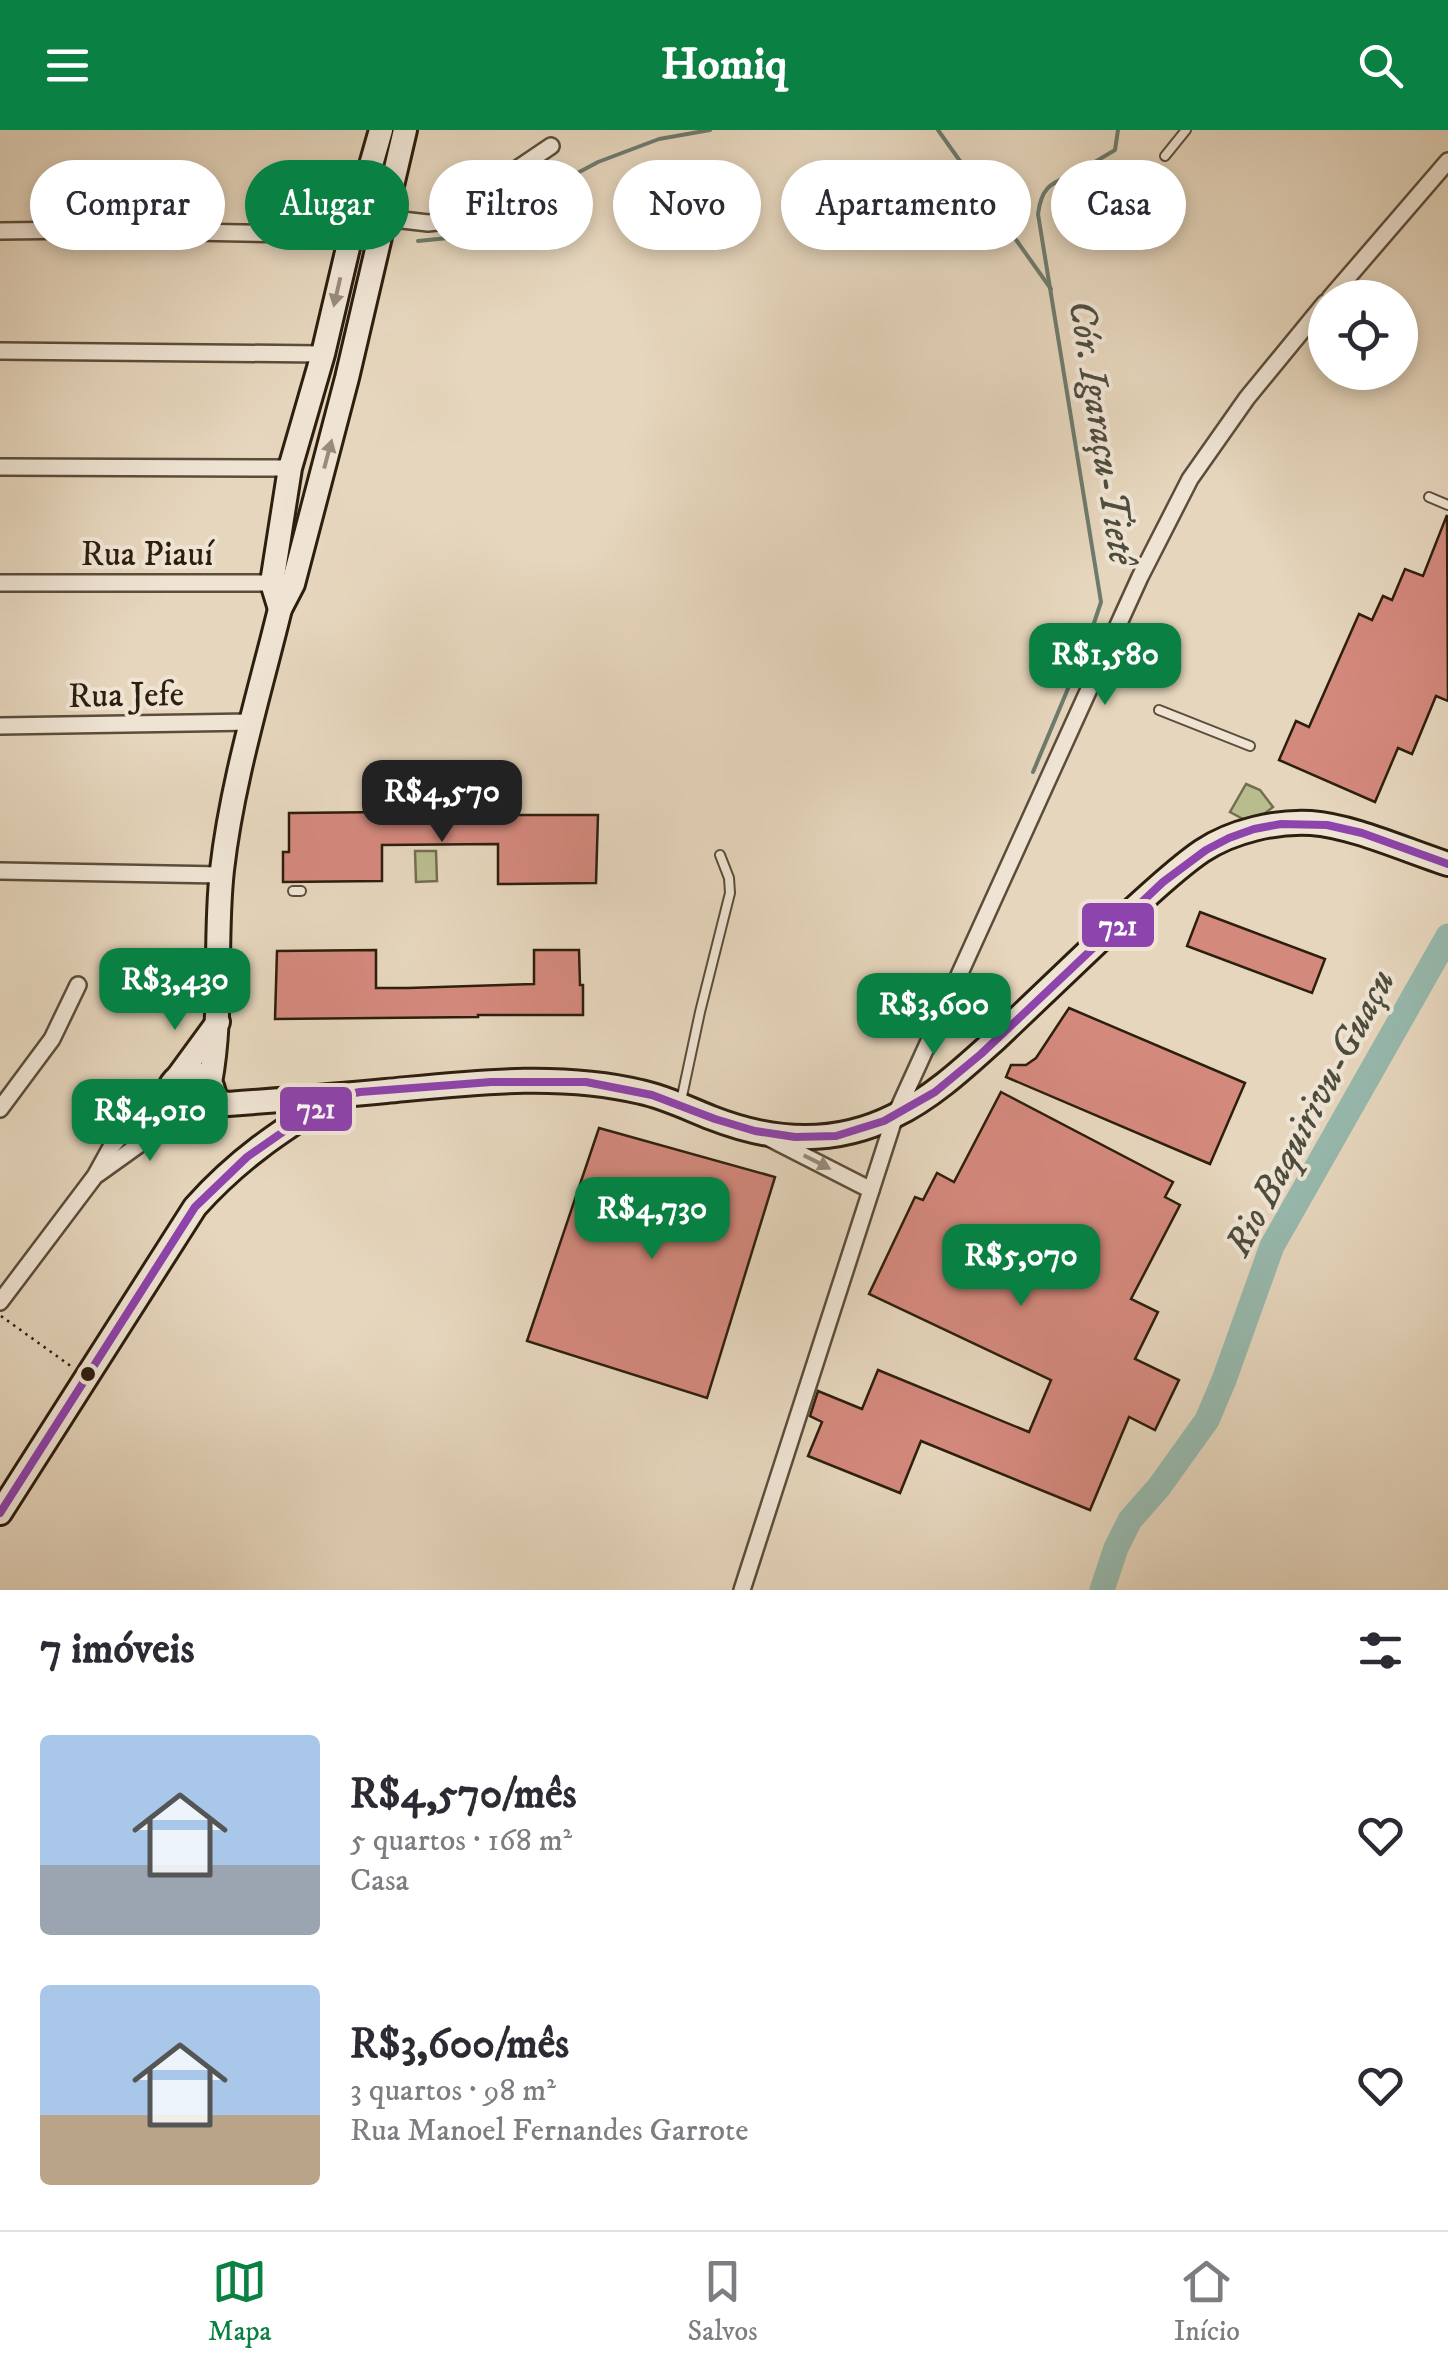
<!DOCTYPE html>
<html lang="pt">
<head>
<meta charset="utf-8">
<style>
	:root { --surface:#fff; --page:#f7f7f7; --text:#2b2b33; --muted:#7c7c81; --line:#e1e1e2; --accent:#0b8043 }
	body { margin:0; font-family:"IM FELL DW Pica",serif; background:var(--page); color:var(--text); height:100vh; display:flex; flex-direction:column; font-size:38px; white-space:nowrap }
	* { box-sizing:border-box; margin:0 }
	p { font-size:32px; color:var(--muted) }
	.icon { flex:none; width:55px; height:55px; fill:none; stroke:currentColor; stroke-width:2; stroke-linecap:round; stroke-linejoin:round }
	.map { position:relative; height:1460px; overflow:hidden }
	.side { display:flex; flex-direction:column; background:var(--surface); flex:1 }
	.side>* { flex:none }
	.hud { position:absolute; left:30px; top:30px; width:1390px; height:90px; display:flex; gap:20px }
	.controls { position:absolute; left:1308px; top:150px; display:grid; gap:20px }
	.controls a { display:grid; place-items:center; width:110px; height:110px; border-radius:50%; background:var(--surface); box-shadow:0 5px 15px #0003; font-size:50px }
	.price { position:absolute; translate:-50% -85px; padding:0 22px; border-radius:20px; background:var(--accent); color:#fff; font-size:32px; line-height:65px; filter:drop-shadow(0 2px 5px #0008) }
	.price::after { content:''; position:absolute; left:50%; top:60px; width:30px; height:22px; margin-left:-15px; background:inherit; clip-path:polygon(0 0,100% 0,50% 100%) }
	.price.on { background:#222; color:#fff }
	ul { padding:0; list-style:none }
	li { display:flex; align-items:center; gap:30px; height:250px; padding:0 40px }
	li span { display:grid; place-items:center; flex:none; width:280px; height:200px; border-radius:10px; color:#555 }
	li>.icon { margin-inline-start:auto }
	span .icon { width:120px; height:120px; fill:#fffc; stroke-width:1 }
	li b { font-size:42px }
	h2 { display:flex; justify-content:space-between; align-items:center; height:120px; padding:0 40px; font-size:42px }
	.pill { padding:0 35px; border-radius:45px; background:var(--surface); box-shadow:0 5px 15px #0003; font-size:35px; line-height:90px }
	.pill.on { background:var(--accent); color:#fff }
	header { display:flex; justify-content:space-between; align-items:center; height:130px; padding:0 40px; background:var(--accent); color:#fff; font-size:45px; font-weight:700 }
	.tab-bar { display:flex; justify-content:space-around; align-items:center; height:140px; border-top:2px solid var(--line); background:var(--surface); font-size:28px; color:var(--muted) }
	.tab-bar a { display:grid; justify-items:center; gap:5px }
	.tab-bar .on { color:var(--accent) }
	.map>svg:first-child { display:block }
</style>
</head>
<body>
<header><svg class="icon" aria-label="menu" viewBox="0 0 24 24"><path d="M4 6h16M4 12h16M4 18h16"/></svg>Homiq<svg class="icon" aria-label="search" viewBox="0 0 24 24"><circle cx="10" cy="10" r="6"/><path d="M15 15l6 6"/></svg></header>
<div class="map">
<svg width="1448" height="1460" viewBox="0 0 1448 1460">
	<rect width="100%" height="100%" fill="#e6d6bd"/>
	<filter id="stains"><feTurbulence type="fractalNoise" baseFrequency=".002" numOctaves="4"/><feColorMatrix values="0 0 0 0 .2 0 0 0 0 .09 0 0 0 0 .02 0 0 0 .5 -.17"/></filter>
	<radialGradient id="worn" r=".72"><stop offset=".6" stop-color="#630" stop-opacity="0"/><stop offset="1" stop-color="#630" stop-opacity=".3"/></radialGradient>
	<g fill="#b9bd8e" stroke="#736e4e" stroke-width="2.5">
		<polygon points="1246,654 1260,660 1273,677 1264,684 1243,689 1230,682"/>
		<polygon points="415,721 436,721 437,751 416,752"/>
		<circle cx="190" cy="964" r="13"/>
	</g>
	<g fill="none" stroke-linecap="round" stroke-linejoin="round">
		<g stroke="#6d7b6d" stroke-width="4">
			<polyline points="938,0 1051,159"/>
			<polyline points="418,111 458,107 598,32 659,9 710,0"/>
			<path d="M1033 642 1088 511 1101 472 1038 84C1042 52 1055 53 1080 41 1092 34 1103 27 1115 20L1118 0"/>
		</g>
		<polyline stroke="#97b9ad" stroke-width="25" points="1102,1460 1116,1418 1130,1390 1159,1357 1207,1290 1224,1250 1272,1116 1448,806"/>
	</g>
	<g fill="#d4897d" stroke="#2d1f0e" stroke-width="2.5">
		<polygon points="1447,385 1448,571 1436,566 1412,624 1398,618 1375,672 1279,630 1296,591 1309,597 1359,484 1372,490 1383,466 1392,470 1405,439 1423,446"/>
		<polygon points="388,682 388,685 598,685 596,753 498,754 498,714 382,715 382,751 283,752 283,722 289,722 289,683"/>
		<polygon points="1200,782 1325,829 1312,863 1187,816"/>
		<polygon points="376,820 376,858 408,858 534,854 534,820 579,820 580,855 583,855 583,885 478,885 478,887 275,889 277,821"/>
		<polygon points="1069,878 1245,953 1210,1034 1006,947 1011,935 1026,935 1036,928"/>
		<polygon points="1001,962 1173,1052 1165,1067 1180,1075 1131,1169 1158,1182 1135,1229 1179,1250 1155,1300 1129,1287 1090,1380 921,1311 900,1363 808,1326 822,1292 810,1286 818,1261 862,1279 878,1240 1029,1302 1051,1250 869,1164 915,1067 923,1070 937,1043 954,1052"/>
		<polygon points="599,998 775,1047 707,1268 527,1211"/>
	</g>
	<g fill="none" stroke-linecap="round" stroke-linejoin="round">
		<defs>
			<g id="service">
				<polyline points="1165,26 1186,0"/>
				<polyline points="1429,367 1448,375"/>
				<polyline points="1159,580 1250,616"/>
				<polyline points="293,761 301,761"/>
				<polyline points="681,971 700,882 730,763 729,748 720,725"/>
			</g>
			<g id="minor">
				<polyline points="385,88 428,93 465,89 514,41 551,16"/>
				<polyline points="0,101 85,100 351,105"/>
				<polyline points="1330,168 1448,31"/>
				<polyline points="0,221 323,224"/>
				<polyline points="0,337 290,338"/>
				<polyline points="0,453 279,453"/>
				<polyline points="0,596 252,592"/>
				<polyline points="0,741 222,745"/>
				<polyline points="0,979 52,909 78,855"/>
				<polyline points="771,1009 871,1060"/>
				<polyline points="98,1044 179,986"/>
				<polyline points="0,1172 95,1046 111,1017 152,971 170,957"/>
				<polyline points="742,1460 895,986 1140,447 1190,349 1247,268 1325,173"/>
			</g>
			<g id="secondary">
				<polyline points="280,479 272,453 290,338 323,224 351,105 381,0"/>
				<circle cx="191" cy="966" r="23"/>
				<polyline points="177,948 218,892"/>
				<path d="M210 953C223 883 214 811 222 740 232 652 259 565 280 479L293 454 347 248 405 0"/>
				<path d="M214 971 228 974C281 970 333 966 386 961 470 953 558 942 641 962 665 967 689 979 712 988 773 1012 834 1016 894 986 932 968 965 937 996 909 1038 869 1080 829 1122 789 1148 766 1174 740 1202 721 1232 701 1276 691 1311 693 1353 696 1407 721 1448 734"/>
				<path d="M0 1383 195 1077C238 1029 279 1002 333 968"/>
			</g>
		</defs>
		<use href="#service" stroke="#5b4d3a" stroke-width="12"/>
		<use href="#minor" stroke="#5b4d3a" stroke-width="20"/>
		<use href="#secondary" stroke="#2d1f0e" stroke-width="28"/>
		<polyline stroke="#2d1f0e" stroke-width="2.5" stroke-dasharray="2.5 5" stroke-linecap="butt" points="1,1186 72,1237"/>
		<use href="#service" stroke="#efe4d4" stroke-width="8"/>
		<use href="#minor" stroke="#efe4d4" stroke-width="15"/>
		<use href="#secondary" stroke="#efe4d4" stroke-width="22"/>
		<defs>
			<polyline id="bus-1" points="0,1383 195,1077 247,1027 333,967 360,962 491,952 586,952 652,965 715,989 755,1001 795,1007 836,1006 884,991 935,962 981,924 1163,752 1206,720 1229,708 1254,699 1281,694 1327,695 1362,703 1448,734"/>
		</defs>
		<use href="#bus-1" stroke="#efe4d4" stroke-width="15"/>
		<use href="#bus-1" stroke="#8e44ad" stroke-width="8"/>
	</g>
	<defs><path id="oneway-solid" d="M-6-.8H1V-3.2L6.5 0L1 3.2V.8H-6Z" transform="scale(2.5)"/></defs>
	<g fill="#988b7b">
		<use href="#oneway-solid" transform="translate(337 162) rotate(103)"/>
		<use href="#oneway-solid" transform="translate(328 324) rotate(-75)"/>
		<use href="#oneway-solid" transform="translate(817 1032) rotate(27)"/>
	</g>
	<circle fill="#2d1f0e" stroke="#efe4d4" stroke-width="4" cx="88" cy="1244" r="9"/>
	<g text-anchor="middle" stroke-width="8" stroke-linejoin="round" paint-order="stroke">
		<g font-size="35" fill="#2d1f0e" stroke="#efe4d4">
			<text x="147" y="435">Rua Piauí</text>
			<text transform="translate(126 564) rotate(-1)" y="12">Rua Jefe</text>
		</g>
		<g font-size="38" font-style="italic" fill="#4d4d3e" stroke="#efe4d4">
			<text transform="translate(1103 302) rotate(81)" y="13">Cór. Igaraçu-Tietê</text>
			<text transform="translate(1309 982) rotate(-62)" y="13">Rio Baquirivu-Guaçu</text>
		</g>
	</g>
	<g stroke="#efe4d4" stroke-width="4">
		<rect x="1080" y="771" width="76" height="48" rx="10" fill="#8e44ad"/>
		<rect x="278" y="955" width="76" height="48" rx="10" fill="#8e44ad"/>
	</g>
	<g font-size="28" text-anchor="middle" font-weight="bold" fill="#fff">
		<text x="1118" y="805">721</text>
		<text x="316" y="988">721</text>
	</g>
	<rect width="100%" height="100%" filter="url(#stains)"/>
	<rect width="100%" height="100%" fill="url(#worn)"/>
</svg>
<div class="controls">
<a><svg class="icon" aria-label="locate" viewBox="0 0 24 24"><circle cx="12" cy="12" r="6"/><path d="M12 2v4M12 18v4M2 12h4M18 12h4"/></svg></a>
</div>
<b class="price" style="left:1105px;top:578px">R$1,580</b>
<b class="price on" style="left:442px;top:715px">R$4,570</b>
<b class="price" style="left:175px;top:903px">R$3,430</b>
<b class="price" style="left:934px;top:928px">R$3,600</b>
<b class="price" style="left:150px;top:1034px">R$4,010</b>
<b class="price" style="left:652px;top:1132px">R$4,730</b>
<b class="price" style="left:1021px;top:1179px">R$5,070</b>
<div class="hud">
<a class="pill">Comprar</a>
<a class="pill on">Alugar</a>
<a class="pill">Filtros</a>
<a class="pill">Novo</a>
<a class="pill">Apartamento</a>
<a class="pill">Casa</a>
</div>
</div>
<section class="side">
<h2>7 imóveis<svg class="icon" aria-label="filters" viewBox="0 0 24 24"><path d="M4 7h16M4 17h16"/><circle cx="9" cy="7" r="2"/><circle cx="15" cy="17" r="2"/></svg></h2>
<ul>
<li><span style="background:linear-gradient(#a9c7e8 65%,#9aa5b1 0)"><svg class="icon" aria-label="home" viewBox="0 0 24 24"><path d="M3 11l9-7 9 7M6 9v11h12V9"/></svg></span><div><b>R$4,570/mês</b><p>5 quartos · 168 m²</p><p>Casa</p></div><svg class="icon" aria-label="heart" viewBox="0 0 24 24"><path d="M12 20l-8-8c-3-5 5-10 8-4 3-6 11-1 8 4z"/></svg></li>
<li><span style="background:linear-gradient(#a9c7e8 65%,#b9a48a 0)"><svg class="icon" aria-label="home" viewBox="0 0 24 24"><path d="M3 11l9-7 9 7M6 9v11h12V9"/></svg></span><div><b>R$3,600/mês</b><p>3 quartos · 98 m²</p><p>Rua Manoel Fernandes Garrote</p></div><svg class="icon" aria-label="heart" viewBox="0 0 24 24"><path d="M12 20l-8-8c-3-5 5-10 8-4 3-6 11-1 8 4z"/></svg></li>
</ul>
</section>
<nav class="tab-bar">
<a class="on"><svg class="icon" aria-label="map" viewBox="0 0 24 24"><path d="M3 6l6-2 6 2 6-2v14l-6 2-6-2-6 2zM9 4v14M15 6v14"/></svg>Mapa</a>
<a><svg class="icon" aria-label="saved" viewBox="0 0 24 24"><path d="M7 4h10v16l-5-4-5 4z"/></svg>Salvos</a>
<a><svg class="icon" aria-label="home" viewBox="0 0 24 24"><path d="M3 11l9-7 9 7M6 9v11h12V9"/></svg>Início</a>
</nav>
</body>
</html>
